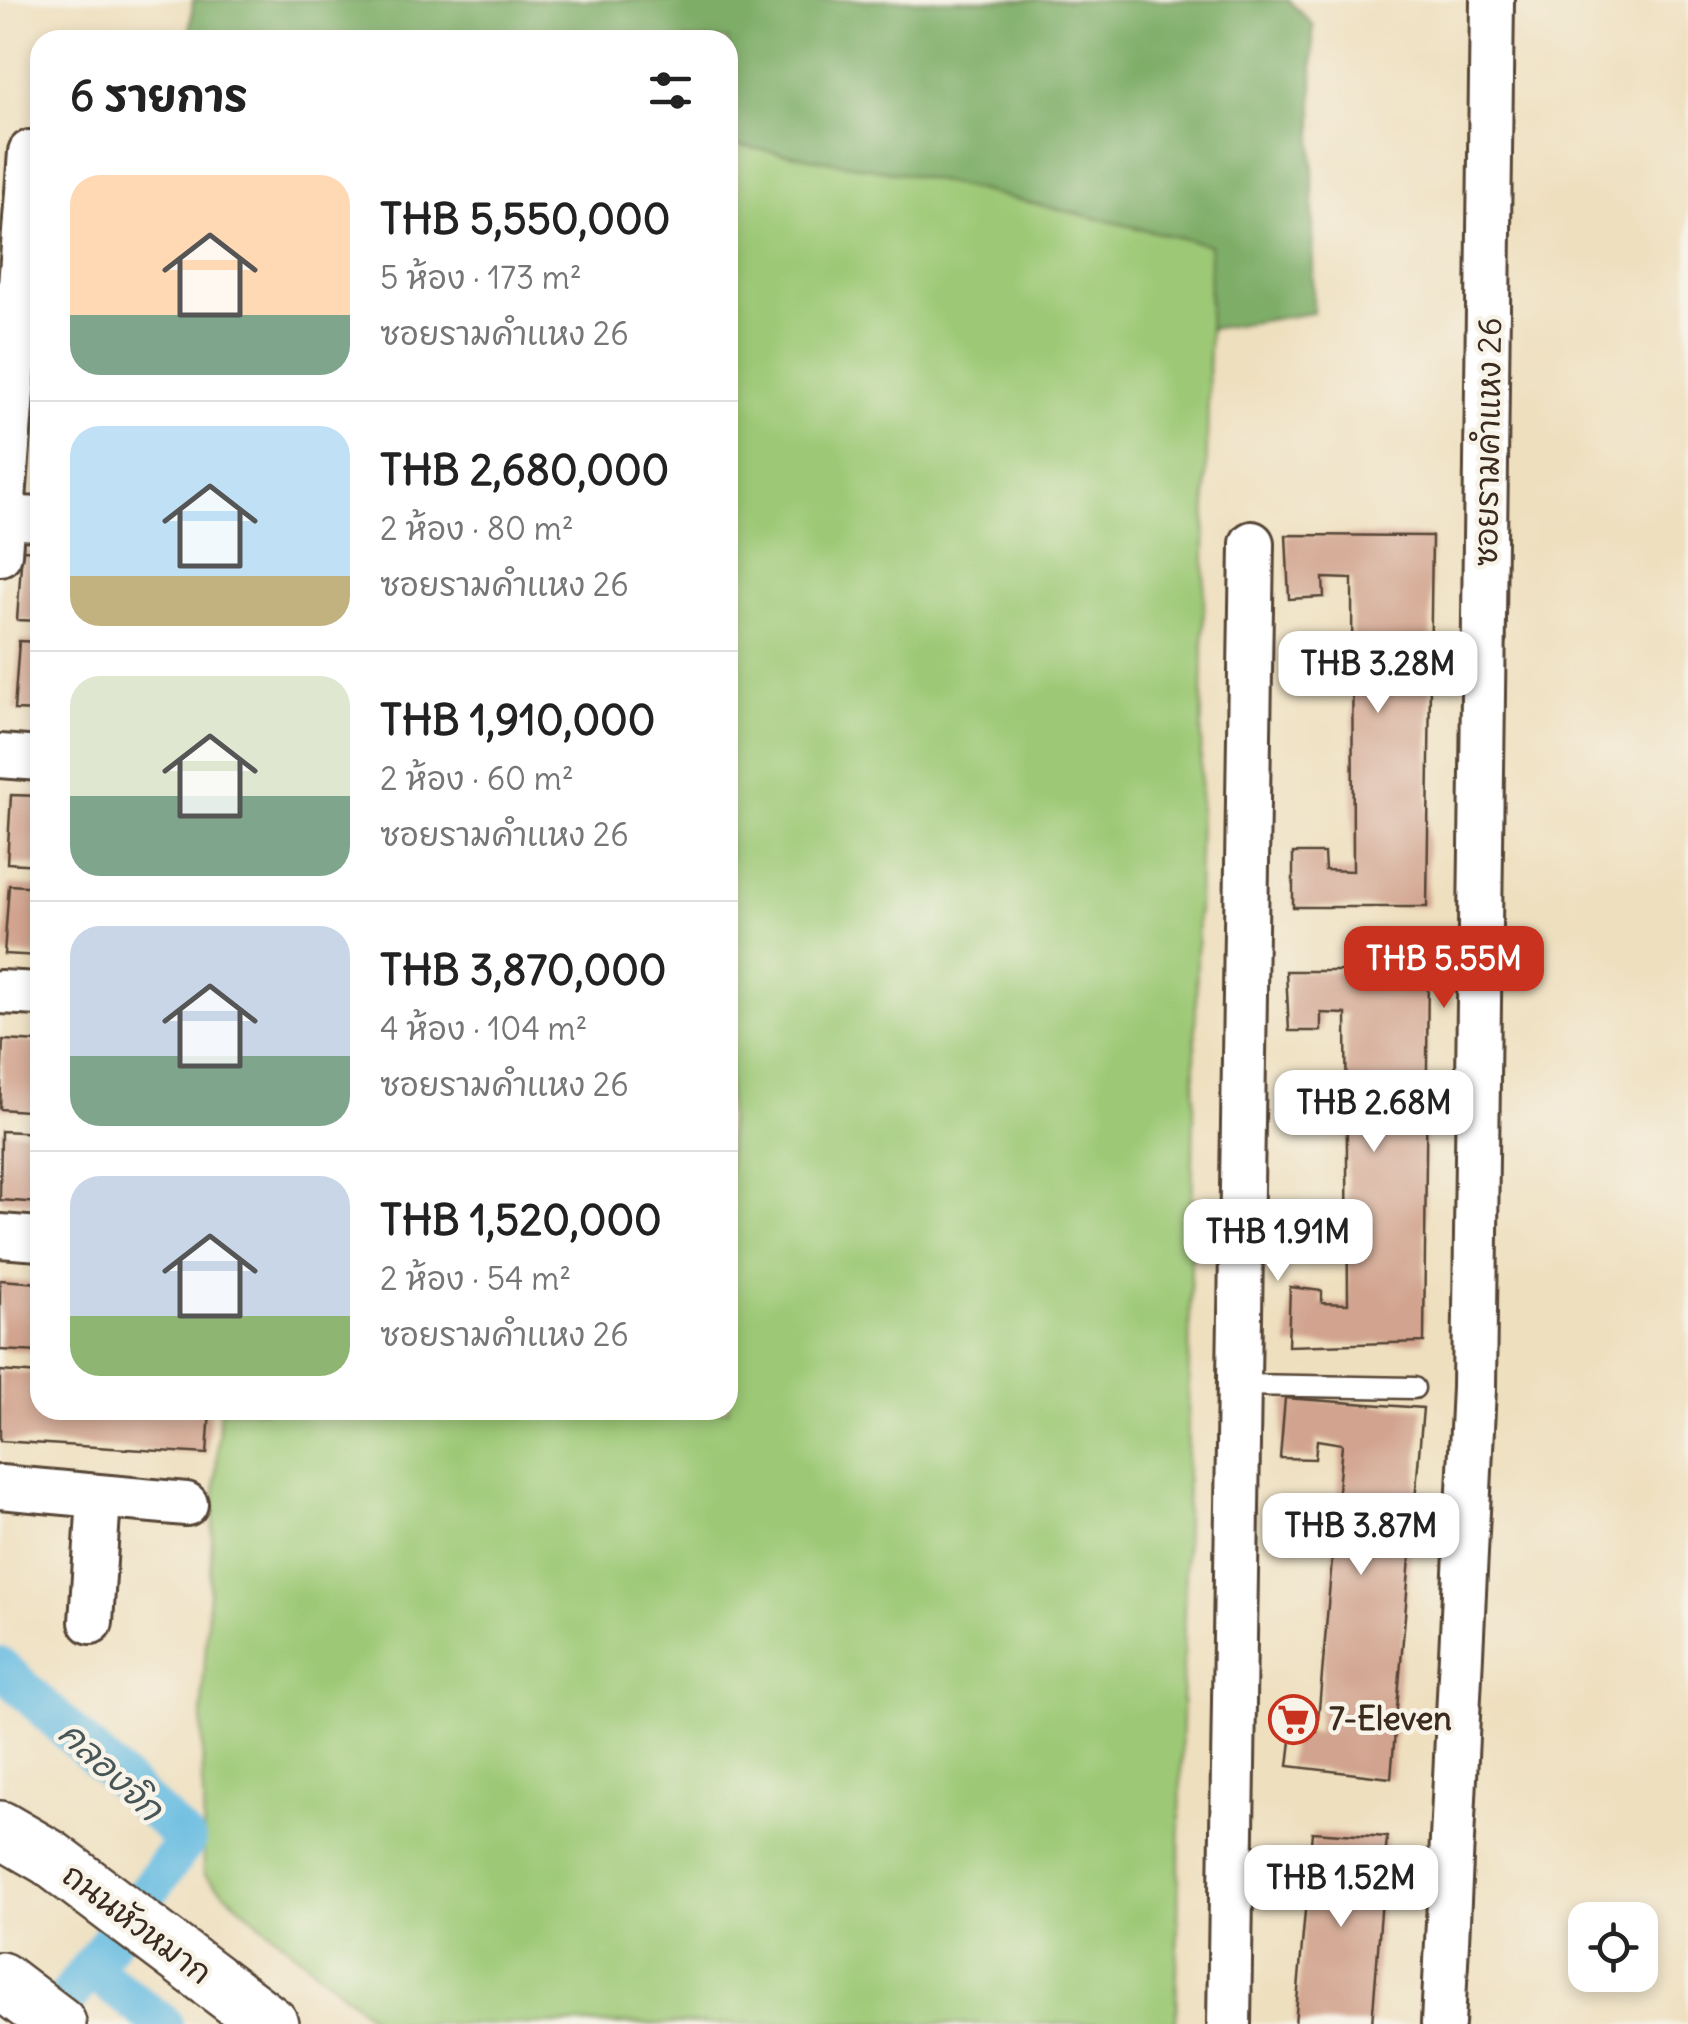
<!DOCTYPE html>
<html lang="th">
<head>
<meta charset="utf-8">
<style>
	:root { --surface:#fff; --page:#f2f2f2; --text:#222; --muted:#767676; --line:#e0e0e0; --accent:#c8321e }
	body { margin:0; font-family:Delius,"Playpen Sans Thai",sans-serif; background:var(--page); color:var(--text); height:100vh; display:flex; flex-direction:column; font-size:38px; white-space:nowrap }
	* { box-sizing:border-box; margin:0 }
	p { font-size:32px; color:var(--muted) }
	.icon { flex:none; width:55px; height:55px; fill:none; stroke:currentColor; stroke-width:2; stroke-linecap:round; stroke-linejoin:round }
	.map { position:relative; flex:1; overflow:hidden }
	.side { position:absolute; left:30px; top:30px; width:708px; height:1390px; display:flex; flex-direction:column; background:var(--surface); border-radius:30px; box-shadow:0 5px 15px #0003 }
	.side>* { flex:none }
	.controls { position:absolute; left:1568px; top:1902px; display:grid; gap:20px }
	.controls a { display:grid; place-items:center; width:90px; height:90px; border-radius:20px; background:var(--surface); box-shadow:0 5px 15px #0003; font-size:50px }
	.price { position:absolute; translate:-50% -85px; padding:0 22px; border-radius:20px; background:#fff; color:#222; font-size:32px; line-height:65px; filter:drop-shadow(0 2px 5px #0008) }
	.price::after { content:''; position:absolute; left:50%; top:60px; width:30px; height:22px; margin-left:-15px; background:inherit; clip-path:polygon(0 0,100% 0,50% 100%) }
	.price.on { background:var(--accent); color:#fff }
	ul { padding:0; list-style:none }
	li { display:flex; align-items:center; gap:30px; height:250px; padding:0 40px }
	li+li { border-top:2px solid var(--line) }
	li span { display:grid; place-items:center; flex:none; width:280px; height:200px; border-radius:30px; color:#555 }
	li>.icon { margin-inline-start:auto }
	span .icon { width:120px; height:120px; fill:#fffc; stroke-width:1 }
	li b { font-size:42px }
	h2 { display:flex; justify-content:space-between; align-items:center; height:120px; padding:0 40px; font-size:42px }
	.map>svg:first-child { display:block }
</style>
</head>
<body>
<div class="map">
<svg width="1688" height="2024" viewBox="0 0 1688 2024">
	<rect width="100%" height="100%" fill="#f7f3e8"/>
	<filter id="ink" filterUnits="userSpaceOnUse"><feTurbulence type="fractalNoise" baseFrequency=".01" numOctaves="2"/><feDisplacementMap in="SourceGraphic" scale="20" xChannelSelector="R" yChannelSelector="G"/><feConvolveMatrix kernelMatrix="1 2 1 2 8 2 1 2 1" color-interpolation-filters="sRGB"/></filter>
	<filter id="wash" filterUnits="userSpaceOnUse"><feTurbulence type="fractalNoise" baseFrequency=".0048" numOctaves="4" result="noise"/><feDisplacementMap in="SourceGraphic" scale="40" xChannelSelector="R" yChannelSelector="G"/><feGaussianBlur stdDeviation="2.25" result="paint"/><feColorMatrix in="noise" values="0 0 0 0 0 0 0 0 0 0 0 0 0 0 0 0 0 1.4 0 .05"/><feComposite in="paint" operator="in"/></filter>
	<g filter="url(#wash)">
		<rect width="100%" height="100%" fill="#eedfbe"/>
		<polygon fill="#9dc976" stroke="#6c7a4a" stroke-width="2.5" points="728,144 917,176 1211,245 1176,2024 379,2024 204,1875 202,1708 220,1410 728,1410"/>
		<polygon fill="#7ead67" stroke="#5c6c42" stroke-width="2.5" points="193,0 1288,0 1313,25 1313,313 1209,329 1210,245 917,176 728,144 728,40 189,40"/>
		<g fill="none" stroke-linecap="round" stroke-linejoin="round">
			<g stroke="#65bbe1" stroke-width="40">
				<polyline points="0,1667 186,1841 47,2024"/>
				<polyline points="89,1968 163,2024"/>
			</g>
		</g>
		<g id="blocks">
			<g fill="#d2a48f">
				<polygon points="1286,535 1432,536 1427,907 1293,907 1293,853 1324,853 1325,870 1353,871 1352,579 1323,578 1324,597 1289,599"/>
				<polygon points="22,550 40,551 40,621 17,620"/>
				<polygon points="19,641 40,642 40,711 14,710"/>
				<polygon points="11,795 40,796 40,865 7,863"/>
				<polygon points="9,885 40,887 40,956 4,954"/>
				<polygon points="1286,971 1428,971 1424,1342 1288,1346 1290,1287 1322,1291 1322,1303 1348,1304 1346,1014 1321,1013 1321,1031 1289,1031"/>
				<polygon points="3,1040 40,1042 40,1112 0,1109"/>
				<polygon points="1,1131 40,1133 40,1203 0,1200"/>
				<polygon points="0,1280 40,1283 40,1352 0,1350"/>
				<polygon points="0,1371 40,1374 40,1410 210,1410 207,1454 0,1441"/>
				<polygon points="1285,1398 1423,1408 1391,1778 1288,1766 1292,1732 1317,1732 1342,1444 1317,1440 1315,1459 1280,1458"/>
				<polygon points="1312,1832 1387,1837 1372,2024 1295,2024"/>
			</g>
		</g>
	</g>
	<g filter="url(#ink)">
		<use href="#blocks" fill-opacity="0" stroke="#564536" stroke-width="2.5"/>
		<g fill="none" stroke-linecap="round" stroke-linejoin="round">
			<defs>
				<polyline id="service" points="1240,1385 1414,1388"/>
				<g id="minor">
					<polyline points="0,517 40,519"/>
					<polyline points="0,554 30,152"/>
					<polyline points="0,756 40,759"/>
					<polyline points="0,992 40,994"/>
					<polyline points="0,1236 40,1239"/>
					<polyline points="0,1487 186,1504"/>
					<polyline points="91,1622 99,1498"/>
					<polyline points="1229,2024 1252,543"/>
					<polyline points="1443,2024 1474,1388 1492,0"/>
				</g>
				<g id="secondary">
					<polyline points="0,1829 50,1858 270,2024"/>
					<polyline points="0,1980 58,2024"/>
				</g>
			</defs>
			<use href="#service" stroke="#564536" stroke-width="25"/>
			<use href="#minor" stroke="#564536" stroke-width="48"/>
			<use href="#secondary" stroke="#564536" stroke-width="60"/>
			<use href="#service" stroke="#fff" stroke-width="20"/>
			<use href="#minor" stroke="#fff" stroke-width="42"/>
			<use href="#secondary" stroke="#fff" stroke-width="55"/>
		</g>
	</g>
	<defs>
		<symbol id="supermarket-ring" viewBox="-11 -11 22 22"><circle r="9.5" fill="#f7f3e8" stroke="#c8321e" stroke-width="1.5"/><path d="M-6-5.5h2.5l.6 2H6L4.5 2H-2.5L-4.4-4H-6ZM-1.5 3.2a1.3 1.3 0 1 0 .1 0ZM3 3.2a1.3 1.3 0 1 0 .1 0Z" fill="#c8321e"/></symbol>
	</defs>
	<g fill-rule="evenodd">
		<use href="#supermarket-ring" x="1266" y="1692" width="55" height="55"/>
	</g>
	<g text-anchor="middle" stroke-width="9" stroke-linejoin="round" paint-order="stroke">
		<g font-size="32" fill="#3b2a1e" stroke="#f7f3e8">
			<text transform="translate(1488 442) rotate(-89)" y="11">ซอยรามคำแหง 26</text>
			<text transform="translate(137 1924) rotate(37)" y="11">ถนนหัวหมาก</text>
		</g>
		<g font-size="32" font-weight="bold" fill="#3b2a1e" stroke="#f7f3e8" text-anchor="start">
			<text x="1329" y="1730">7-Eleven</text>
		</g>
		<g font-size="35" font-style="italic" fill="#485658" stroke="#f7f3e8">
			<text transform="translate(111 1771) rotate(43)" y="12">คลองจิก</text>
		</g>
	</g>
</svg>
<div class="controls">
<a><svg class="icon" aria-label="locate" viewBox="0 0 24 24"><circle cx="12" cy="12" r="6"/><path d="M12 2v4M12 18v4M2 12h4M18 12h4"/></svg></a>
</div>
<b class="price" style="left:1378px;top:716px">THB 3.28M</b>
<b class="price on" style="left:1444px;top:1011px">THB 5.55M</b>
<b class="price" style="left:1374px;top:1155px">THB 2.68M</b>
<b class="price" style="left:1278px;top:1284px">THB 1.91M</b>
<b class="price" style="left:1361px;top:1578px">THB 3.87M</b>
<b class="price" style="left:1341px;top:1930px">THB 1.52M</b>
<section class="side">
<h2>6 รายการ<svg class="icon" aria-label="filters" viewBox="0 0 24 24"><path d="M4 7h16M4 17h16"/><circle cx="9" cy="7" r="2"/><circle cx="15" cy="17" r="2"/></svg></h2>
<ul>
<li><span style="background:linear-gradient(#ffd9b3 70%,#7fa58c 0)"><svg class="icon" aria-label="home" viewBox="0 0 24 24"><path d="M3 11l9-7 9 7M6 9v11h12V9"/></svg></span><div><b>THB 5,550,000</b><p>5 ห้อง · 173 m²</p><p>ซอยรามคำแหง 26</p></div></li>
<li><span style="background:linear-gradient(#bfe0f5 75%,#c2b280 0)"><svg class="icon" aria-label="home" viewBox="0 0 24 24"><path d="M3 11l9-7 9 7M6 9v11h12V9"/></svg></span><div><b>THB 2,680,000</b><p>2 ห้อง · 80 m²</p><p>ซอยรามคำแหง 26</p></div></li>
<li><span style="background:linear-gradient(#dfe7d0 60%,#7fa58c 0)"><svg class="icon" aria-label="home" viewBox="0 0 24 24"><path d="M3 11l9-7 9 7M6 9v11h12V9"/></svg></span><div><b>THB 1,910,000</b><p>2 ห้อง · 60 m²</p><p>ซอยรามคำแหง 26</p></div></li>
<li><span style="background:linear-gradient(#c9d6e8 65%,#7fa58c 0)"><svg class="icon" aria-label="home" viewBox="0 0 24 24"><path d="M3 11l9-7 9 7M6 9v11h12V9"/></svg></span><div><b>THB 3,870,000</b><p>4 ห้อง · 104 m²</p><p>ซอยรามคำแหง 26</p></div></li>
<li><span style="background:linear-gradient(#c9d6e8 70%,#8fb573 0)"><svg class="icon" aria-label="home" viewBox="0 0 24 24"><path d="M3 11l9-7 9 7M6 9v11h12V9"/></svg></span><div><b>THB 1,520,000</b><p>2 ห้อง · 54 m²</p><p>ซอยรามคำแหง 26</p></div></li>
</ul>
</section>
</div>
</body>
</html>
